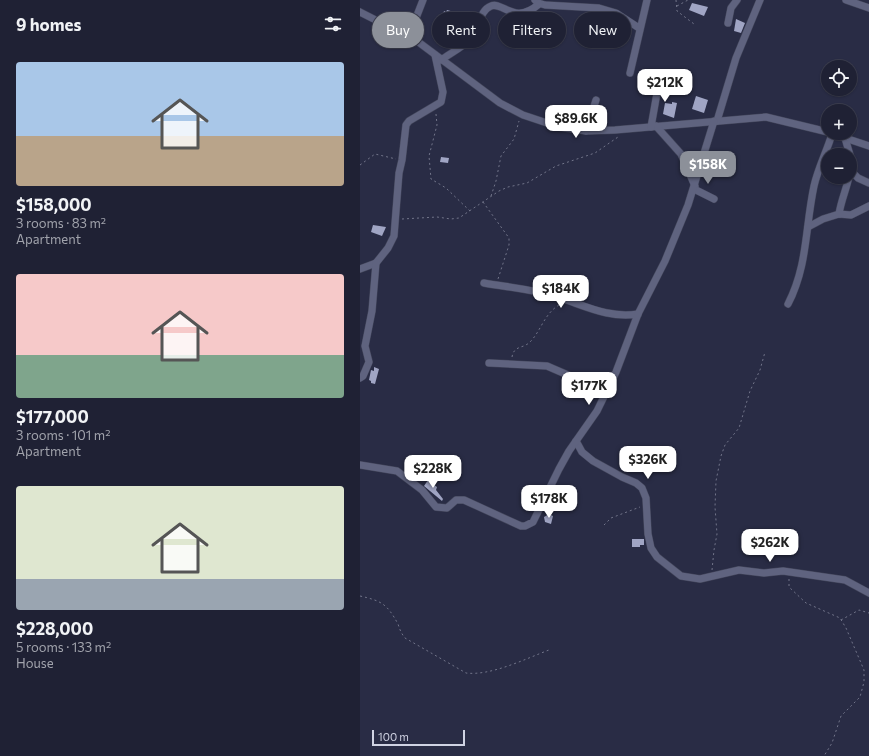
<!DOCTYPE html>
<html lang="en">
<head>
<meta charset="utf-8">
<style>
	:root { --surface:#1f2134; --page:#2c2e40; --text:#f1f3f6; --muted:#a1a3ac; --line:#3c3e4f; --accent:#8c9099 }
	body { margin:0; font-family:Commissioner,sans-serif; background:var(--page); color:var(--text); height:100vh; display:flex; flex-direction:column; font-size:15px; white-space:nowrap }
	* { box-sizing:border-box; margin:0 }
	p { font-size:13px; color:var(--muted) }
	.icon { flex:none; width:22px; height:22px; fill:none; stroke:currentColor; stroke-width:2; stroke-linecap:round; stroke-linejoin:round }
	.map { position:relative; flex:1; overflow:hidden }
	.side { display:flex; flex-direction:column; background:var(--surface); width:360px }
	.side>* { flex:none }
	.banner { position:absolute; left:12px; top:12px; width:380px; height:36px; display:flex; gap:8px }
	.controls { position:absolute; left:461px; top:60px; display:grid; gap:8px }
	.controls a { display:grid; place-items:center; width:36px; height:36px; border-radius:50%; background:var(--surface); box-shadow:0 1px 3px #0004,0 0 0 1px var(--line); font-size:20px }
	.scale { position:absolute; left:12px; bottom:10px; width:93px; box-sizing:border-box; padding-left:4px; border:2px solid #d0d3e3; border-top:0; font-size:11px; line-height:14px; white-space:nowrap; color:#d0d3e3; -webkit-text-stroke:3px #292c45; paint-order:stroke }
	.price { position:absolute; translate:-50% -34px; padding:0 9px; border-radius:8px; background:#fff; color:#222; font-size:13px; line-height:26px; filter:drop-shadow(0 1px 2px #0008) }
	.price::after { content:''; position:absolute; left:50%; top:24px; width:12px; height:9px; margin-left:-6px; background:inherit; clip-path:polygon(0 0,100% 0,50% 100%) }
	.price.current { background:var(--accent); color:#fff }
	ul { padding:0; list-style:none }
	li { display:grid; align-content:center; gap:8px; height:212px; padding:0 16px }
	li span { display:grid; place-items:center; height:124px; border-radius:4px; color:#555 }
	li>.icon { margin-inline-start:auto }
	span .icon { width:72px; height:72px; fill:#fffc; stroke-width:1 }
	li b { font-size:17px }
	h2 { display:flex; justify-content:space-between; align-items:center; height:48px; padding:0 16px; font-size:17px }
	.pill { padding:0 14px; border-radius:18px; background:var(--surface); box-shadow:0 1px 3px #0004,0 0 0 1px var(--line); font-size:14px; line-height:36px }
	.pill.current { background:var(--accent); color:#fff }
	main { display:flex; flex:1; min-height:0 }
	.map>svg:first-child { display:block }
</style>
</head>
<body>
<main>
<section class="side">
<h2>9 homes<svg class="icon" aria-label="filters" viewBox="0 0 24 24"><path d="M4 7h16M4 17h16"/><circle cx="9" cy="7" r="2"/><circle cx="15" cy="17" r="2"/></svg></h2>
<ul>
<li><span style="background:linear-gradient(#a9c7e8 60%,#b9a48a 0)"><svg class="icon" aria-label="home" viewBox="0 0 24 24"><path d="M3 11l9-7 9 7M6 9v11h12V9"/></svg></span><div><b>$158,000</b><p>3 rooms · 83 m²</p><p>Apartment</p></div></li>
<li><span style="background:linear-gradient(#f6c9c9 65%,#7fa58c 0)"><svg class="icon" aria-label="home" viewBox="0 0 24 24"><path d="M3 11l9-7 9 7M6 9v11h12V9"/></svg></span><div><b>$177,000</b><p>3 rooms · 101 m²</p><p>Apartment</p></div></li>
<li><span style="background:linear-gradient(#dfe7d0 75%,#9aa5b1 0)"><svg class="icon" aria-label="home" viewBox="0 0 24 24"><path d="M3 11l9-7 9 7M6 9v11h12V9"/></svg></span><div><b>$228,000</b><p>5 rooms · 133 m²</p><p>House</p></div></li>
</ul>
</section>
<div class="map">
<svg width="509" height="756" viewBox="0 0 509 756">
	<rect width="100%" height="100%" fill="#292c45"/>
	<g fill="#a0a5c4">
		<polygon points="332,3 348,7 344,16 329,10"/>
		<polygon points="87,10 94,12 93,20 82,18 84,11 86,12"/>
		<polygon points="376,19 385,23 381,33 374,31"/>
		<polygon points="336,96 348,100 344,113 332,109"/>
		<polygon points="312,102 317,103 314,118 303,114 305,103 312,104"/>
		<polygon points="81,157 89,158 88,163 80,162"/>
		<polygon points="13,225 26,227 22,236 11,232"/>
		<polygon points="14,367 19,369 15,384 11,383 11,381 9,380 11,370 14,371"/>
		<polygon points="68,480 77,487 76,490 83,499 82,501 64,486"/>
		<polygon points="189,514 193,516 191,524 185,522 184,517"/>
		<polygon points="272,539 284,539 284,545 280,545 280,547 272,547"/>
	</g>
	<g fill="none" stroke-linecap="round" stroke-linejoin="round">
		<defs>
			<g id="minor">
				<polyline points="175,0 178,3 185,5 239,8 256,13 279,28"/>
				<polyline points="486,0 509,8"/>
				<polyline points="0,12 57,41 140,103 163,115 199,127 226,131 255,130 406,117 468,132"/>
				<polyline points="368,23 371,8 377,0"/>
				<polyline points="49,36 63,0"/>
				<path d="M81 60C91 53 104 46 112 38 121 29 118 11 131 6 143 1 154 26 179 4"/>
				<polyline points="270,73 287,0"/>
				<polyline points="357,121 376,58 400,0"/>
				<polyline points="296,126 321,154 335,186"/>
				<polyline points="291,127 300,76"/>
				<polyline points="226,131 236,100"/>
				<polyline points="470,133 509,146"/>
				<polyline points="485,138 490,155"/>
				<polyline points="491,171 498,178 509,183"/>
				<polyline points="334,189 354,199"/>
				<path d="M479 214C482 194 493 177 490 157"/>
				<polyline points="448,227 463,219 479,214 491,215 509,206"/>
				<polyline points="0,269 16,263 28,248 34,236 39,173 42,160 46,125 49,121 81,102 83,92 75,55"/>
				<path d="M124 283C147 287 171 289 194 296 222 304 247 319 278 314"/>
				<path d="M428 304C448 265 445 228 454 186 458 168 467 151 472 134"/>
				<polyline points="129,363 187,366 247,392"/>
				<polyline points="0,378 3,376 9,362 5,346 12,311 16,263"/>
				<polyline points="216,441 222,452 233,461 262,477 276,483 282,488 286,498 288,534 291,548 297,557 321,576 340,579 379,570 404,573 423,571 485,580 509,593"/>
				<polyline points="0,465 37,471 62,490 76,507 87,508 96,500 104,500 161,526 165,526 173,522 199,469 209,451 237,411 256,372 278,314 305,261 328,205 354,121"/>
			</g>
		</defs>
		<use href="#minor" stroke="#43465b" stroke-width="8"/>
		<g stroke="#72758a" stroke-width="1" stroke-dasharray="2 3" stroke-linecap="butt">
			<polyline points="316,0 317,11 334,24"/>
			<polyline points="317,6 328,0"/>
			<polyline points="76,114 77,125 69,156 71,179 86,188 110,211"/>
			<polyline points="0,165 15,154 36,159"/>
			<polyline points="131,196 136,181 141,156 154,139 159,121"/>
			<polyline points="123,202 149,238 149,245 138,279"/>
			<polyline points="42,219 77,217 91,219 99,218 139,191 148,187 167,183 196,166 235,153 258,137"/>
			<path d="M152 357C154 345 163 349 170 342 181 331 184 314 199 305"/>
			<polyline points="244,525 251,518 280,507"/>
			<polyline points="352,570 354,550 357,534 355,507 356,481 361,456 365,445 379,428 390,391 400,370 405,352"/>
			<polyline points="429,579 429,587 446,603 480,618 486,628 504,670 504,682 500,697 481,716 472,743 464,756"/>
			<path d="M0 596C22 601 27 604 38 624 40 630 41 633 45 638L106 673C131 676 165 659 189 650"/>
			<polyline points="481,620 499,610 509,613"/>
		</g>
		<use href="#minor" stroke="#5f637f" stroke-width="7"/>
	</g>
</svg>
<div class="controls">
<a><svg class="icon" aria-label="locate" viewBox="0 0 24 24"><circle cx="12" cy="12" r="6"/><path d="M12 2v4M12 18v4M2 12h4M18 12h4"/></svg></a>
<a>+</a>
<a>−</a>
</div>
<div class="scale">100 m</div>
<b class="price" style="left:305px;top:103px">$212K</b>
<b class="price" style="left:216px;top:139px">$89.6K</b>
<b class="price current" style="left:348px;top:185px">$158K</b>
<b class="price" style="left:201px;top:309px">$184K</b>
<b class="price" style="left:229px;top:406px">$177K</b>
<b class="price" style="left:288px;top:480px">$326K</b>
<b class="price" style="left:73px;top:489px">$228K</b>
<b class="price" style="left:189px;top:519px">$178K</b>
<b class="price" style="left:410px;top:563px">$262K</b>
<div class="banner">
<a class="pill current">Buy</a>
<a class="pill">Rent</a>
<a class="pill">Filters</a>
<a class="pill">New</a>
</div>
</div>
</main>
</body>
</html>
